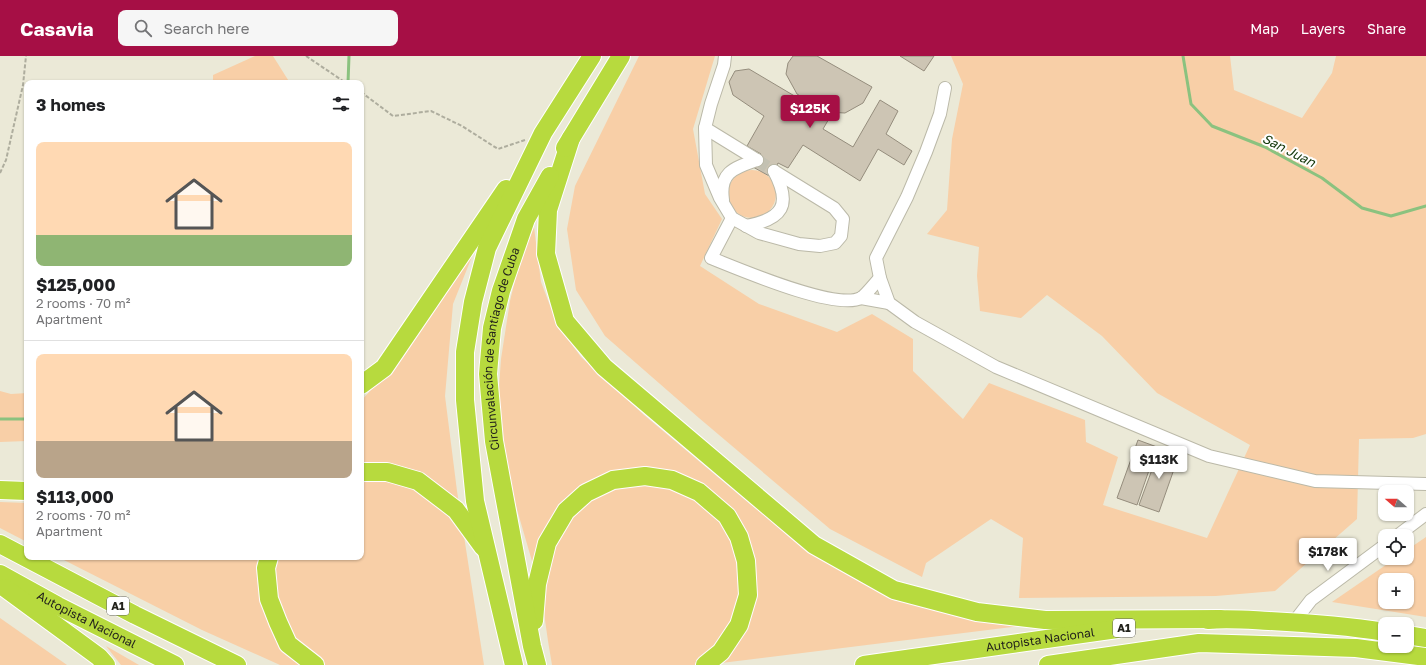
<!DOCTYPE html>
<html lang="en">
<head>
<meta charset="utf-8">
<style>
	:root { --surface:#fff; --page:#f6f6f6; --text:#202124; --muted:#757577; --line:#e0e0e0; --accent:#a60f45 }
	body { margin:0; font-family:"Golos Text",sans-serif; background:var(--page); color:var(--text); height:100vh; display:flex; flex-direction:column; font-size:15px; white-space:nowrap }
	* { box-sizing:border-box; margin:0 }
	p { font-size:13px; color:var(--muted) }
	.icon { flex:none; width:22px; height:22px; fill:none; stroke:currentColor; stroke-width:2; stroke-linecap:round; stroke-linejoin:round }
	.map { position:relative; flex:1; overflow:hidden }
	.side { position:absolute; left:24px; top:24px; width:340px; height:480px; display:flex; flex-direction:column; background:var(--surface); border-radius:8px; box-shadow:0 1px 3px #0004 }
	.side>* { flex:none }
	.needle { width:26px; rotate:290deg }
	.controls { position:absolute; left:1378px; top:429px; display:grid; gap:8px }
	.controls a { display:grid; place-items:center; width:36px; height:36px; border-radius:8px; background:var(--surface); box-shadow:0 1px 3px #0004; font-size:20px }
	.price { position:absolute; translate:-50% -34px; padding:0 9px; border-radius:4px; background:#fff; color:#222; font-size:13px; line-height:26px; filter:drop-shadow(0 1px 2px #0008) }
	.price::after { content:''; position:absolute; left:50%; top:24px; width:12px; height:9px; margin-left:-6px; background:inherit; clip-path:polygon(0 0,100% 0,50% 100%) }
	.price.on { background:var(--accent); color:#fff }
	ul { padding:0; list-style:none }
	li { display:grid; align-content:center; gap:8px; height:212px; padding:0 12px }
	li+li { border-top:1px solid var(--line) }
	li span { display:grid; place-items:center; height:124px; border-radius:8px; color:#555 }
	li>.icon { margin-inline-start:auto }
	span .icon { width:72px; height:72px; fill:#fffc; stroke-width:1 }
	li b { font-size:17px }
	h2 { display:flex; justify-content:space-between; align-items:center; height:48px; padding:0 12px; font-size:17px }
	header { display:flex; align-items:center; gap:24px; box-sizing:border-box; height:56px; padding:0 20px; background:var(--accent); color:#fff }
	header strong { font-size:19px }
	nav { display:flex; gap:22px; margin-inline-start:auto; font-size:14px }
	.search { width:280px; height:36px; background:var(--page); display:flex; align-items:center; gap:10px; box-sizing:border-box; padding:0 14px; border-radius:8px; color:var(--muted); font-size:15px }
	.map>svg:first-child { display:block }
</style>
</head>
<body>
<header>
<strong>Casavia</strong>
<div class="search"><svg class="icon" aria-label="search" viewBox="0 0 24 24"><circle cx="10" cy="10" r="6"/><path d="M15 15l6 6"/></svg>Search here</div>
<nav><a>Map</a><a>Layers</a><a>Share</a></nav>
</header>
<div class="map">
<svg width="1426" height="609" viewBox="0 0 1426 609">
	<rect width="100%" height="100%" fill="#ebe9d7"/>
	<g fill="#f8cfa7" fill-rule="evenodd">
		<polygon points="255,0 273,0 290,27 213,27 213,19"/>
		<polygon points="639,0 715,0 693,73 705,138 722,163 700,210 759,248 837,276 872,258 913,283 913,315 963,363 989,327 1085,364 1086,386 1118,401 1103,449 1207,482 1250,389 1157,337 1102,280 1047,239 1021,262 980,255 977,220 979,191 927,178 947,154 952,83 963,28 951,0 1230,0 1234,34 1302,62 1332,17 1336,0 1426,0 1426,378 1413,382 1359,383 1357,463 1275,535 1216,540 1019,542 1023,482 991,463 926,507 922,521 830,473 699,362 605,280 576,234 567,173 575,130"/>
		<circle cx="752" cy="138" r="24"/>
		<polygon points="534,171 541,226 557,268 581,301 644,359 750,448 813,498 893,544 1020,570 705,609 552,609 548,585 541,536 511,433 502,388 498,345 501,303 510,245 519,208"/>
		<polygon points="477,188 453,248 445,340 457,435 484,609 280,609 202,574 58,501 361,501 361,345 398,304"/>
		<polygon points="0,335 11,338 27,337 27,385 0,386"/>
		<polygon points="0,446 27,447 27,486 0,472"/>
		<path d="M1426 481V561L1332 546 1396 502H1407V494ZM1385 524H1407V546H1385Z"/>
		<polygon points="0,562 67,609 0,609"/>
		<polygon points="106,590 139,609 121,609"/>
	</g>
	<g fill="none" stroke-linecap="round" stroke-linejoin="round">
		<g stroke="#8bc27f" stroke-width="3">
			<polyline points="1183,0 1191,48 1212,70 1265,91 1298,109 1322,122 1362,152 1391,160 1426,150"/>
			<polyline points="348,27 349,0"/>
			<polyline points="0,363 27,363"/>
		</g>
	</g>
	<g fill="#cdc5b4" stroke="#958d7d">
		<polygon points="793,0 817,0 872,31 863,47 845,57 827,56 797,38 786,18 788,7"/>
		<polygon points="900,0 934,0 924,15"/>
		<polygon points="749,13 830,61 823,73 853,91 880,44 898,55 886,78 912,95 904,109 878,93 860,125 803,89 788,112 778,107 771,121 753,111 761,98 747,90 764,60 733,39 729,26 735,15"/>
		<polygon points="1138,384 1157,391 1137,449 1117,442"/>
		<polygon points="1160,392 1179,399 1159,456 1139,449"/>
	</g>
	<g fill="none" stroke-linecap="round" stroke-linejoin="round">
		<polyline stroke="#c3c1b2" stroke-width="12" stroke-dasharray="12 6" stroke-linecap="butt" points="757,104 774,115"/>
		<defs>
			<g id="minor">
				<polyline points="725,0 724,9 711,48 705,72 706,109 720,142 732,162 759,177 799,188 820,190 835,187 841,180 843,163 834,152 774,115"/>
				<polyline points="945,32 940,58 926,96 907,141 876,202 880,222 889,247 915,266 996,311 1209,400 1315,425 1426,428"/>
				<polyline points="705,72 757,104"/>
				<path d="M723 144C719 116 734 112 757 104"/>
				<path d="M732 162 711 202C739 213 836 255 861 242 866 239 875 227 880 222"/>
				<path d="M746 170C783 163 792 149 774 115"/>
				<polyline points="861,242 889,247"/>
				<polyline points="1397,480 1426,458"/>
				<polyline points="1294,566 1311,544 1385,489"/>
			</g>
			<g id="highway">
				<polyline points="571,82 548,154 546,198 565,265 604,311 814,489 894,534 977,556 1045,564 1221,563"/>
				<polyline points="565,92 621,0"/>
				<polyline points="361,329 384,312 506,133"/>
				<polyline points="361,416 387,416 418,425 456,454 483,491"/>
				<polyline points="0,434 27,435"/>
				<polyline points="0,488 135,559 237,609"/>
				<polyline points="269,501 266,512 269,543 278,566 288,588 315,609"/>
				<path id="s1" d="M0 518 58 550 175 609"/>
				<polyline points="5,532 99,601 106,609"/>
				<path d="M1208 564C1229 562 1249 564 1269 565 1308 567 1347 570 1385 576"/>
				<polyline points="534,565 537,528 547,487 566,455 586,437 613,424 645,420 672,424 699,436 727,460 739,481 746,505 748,539 739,569 721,596 705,609"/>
				<polyline points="1407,579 1426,582"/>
				<polyline points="514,609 475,445 465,344 465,296 473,246 487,192 543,77 592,0"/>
				<path id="s2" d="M537 609 532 590 494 385 488 318 492 272 501 235 526 163 550 120"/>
				<path id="s3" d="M864 609 1117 573"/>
				<polyline points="1048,609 1199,587 1356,592 1426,601"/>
			</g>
		</defs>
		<use href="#minor" stroke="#bbb9a8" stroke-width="14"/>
		<use href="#highway" stroke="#fff" stroke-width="20"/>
		<g stroke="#aead9e" stroke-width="2" stroke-dasharray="4 2" stroke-linecap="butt">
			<polyline points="306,0 346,27"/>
			<polyline points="361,36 393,60 431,55 462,70 498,93 525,84"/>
			<polyline points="0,117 6,104 23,29 26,0"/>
		</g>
		<use href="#minor" stroke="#fff" stroke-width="12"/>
		<use href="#highway" stroke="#b7da3e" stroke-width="18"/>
	</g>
	<g text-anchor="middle" stroke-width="4" stroke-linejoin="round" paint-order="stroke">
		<g fill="#fff" stroke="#656560" stroke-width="1">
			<rect x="107" y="541" width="22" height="18" rx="3"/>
			<rect x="1113" y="563" width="22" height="18" rx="3"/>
		</g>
		<g font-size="11" font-weight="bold" fill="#23231c">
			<text x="118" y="554">A1</text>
			<text x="1124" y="576">A1</text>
		</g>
		<g font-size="12" fill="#23231c" stroke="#fff">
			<text dy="4" stroke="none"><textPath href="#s2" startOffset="322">Circunvalación de Santiago de Cuba</textPath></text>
			<text dy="4" stroke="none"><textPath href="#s1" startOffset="98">Autopista Nacional</textPath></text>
			<text dy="4" stroke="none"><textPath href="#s3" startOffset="178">Autopista Nacional</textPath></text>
		</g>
		<g font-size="13" font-style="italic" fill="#14380b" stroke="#fff">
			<text transform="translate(1289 94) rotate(27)" y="5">San Juan</text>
		</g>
	</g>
</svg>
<div class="controls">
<a><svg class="needle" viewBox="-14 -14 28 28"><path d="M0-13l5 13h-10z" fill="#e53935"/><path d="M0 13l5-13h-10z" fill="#757577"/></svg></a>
<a><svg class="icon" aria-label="locate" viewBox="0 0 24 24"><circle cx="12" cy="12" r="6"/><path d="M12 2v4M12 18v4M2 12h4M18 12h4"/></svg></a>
<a>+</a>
<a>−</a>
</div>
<b class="price on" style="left:810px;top:73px">$125K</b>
<b class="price" style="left:1159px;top:424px">$113K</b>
<b class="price" style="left:1328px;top:516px">$178K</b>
<section class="side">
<h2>3 homes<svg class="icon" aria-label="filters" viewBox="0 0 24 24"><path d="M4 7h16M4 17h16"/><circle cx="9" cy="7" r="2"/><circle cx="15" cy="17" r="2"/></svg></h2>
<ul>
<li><span style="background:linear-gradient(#ffd9b3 75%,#8fb573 0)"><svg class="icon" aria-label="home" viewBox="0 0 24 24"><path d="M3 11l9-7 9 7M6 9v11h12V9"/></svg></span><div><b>$125,000</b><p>2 rooms · 70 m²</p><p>Apartment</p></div></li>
<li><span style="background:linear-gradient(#ffd9b3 70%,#b9a48a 0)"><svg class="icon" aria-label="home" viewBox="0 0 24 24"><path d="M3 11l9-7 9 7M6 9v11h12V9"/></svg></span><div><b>$113,000</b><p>2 rooms · 70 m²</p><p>Apartment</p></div></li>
</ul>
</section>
</div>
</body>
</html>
